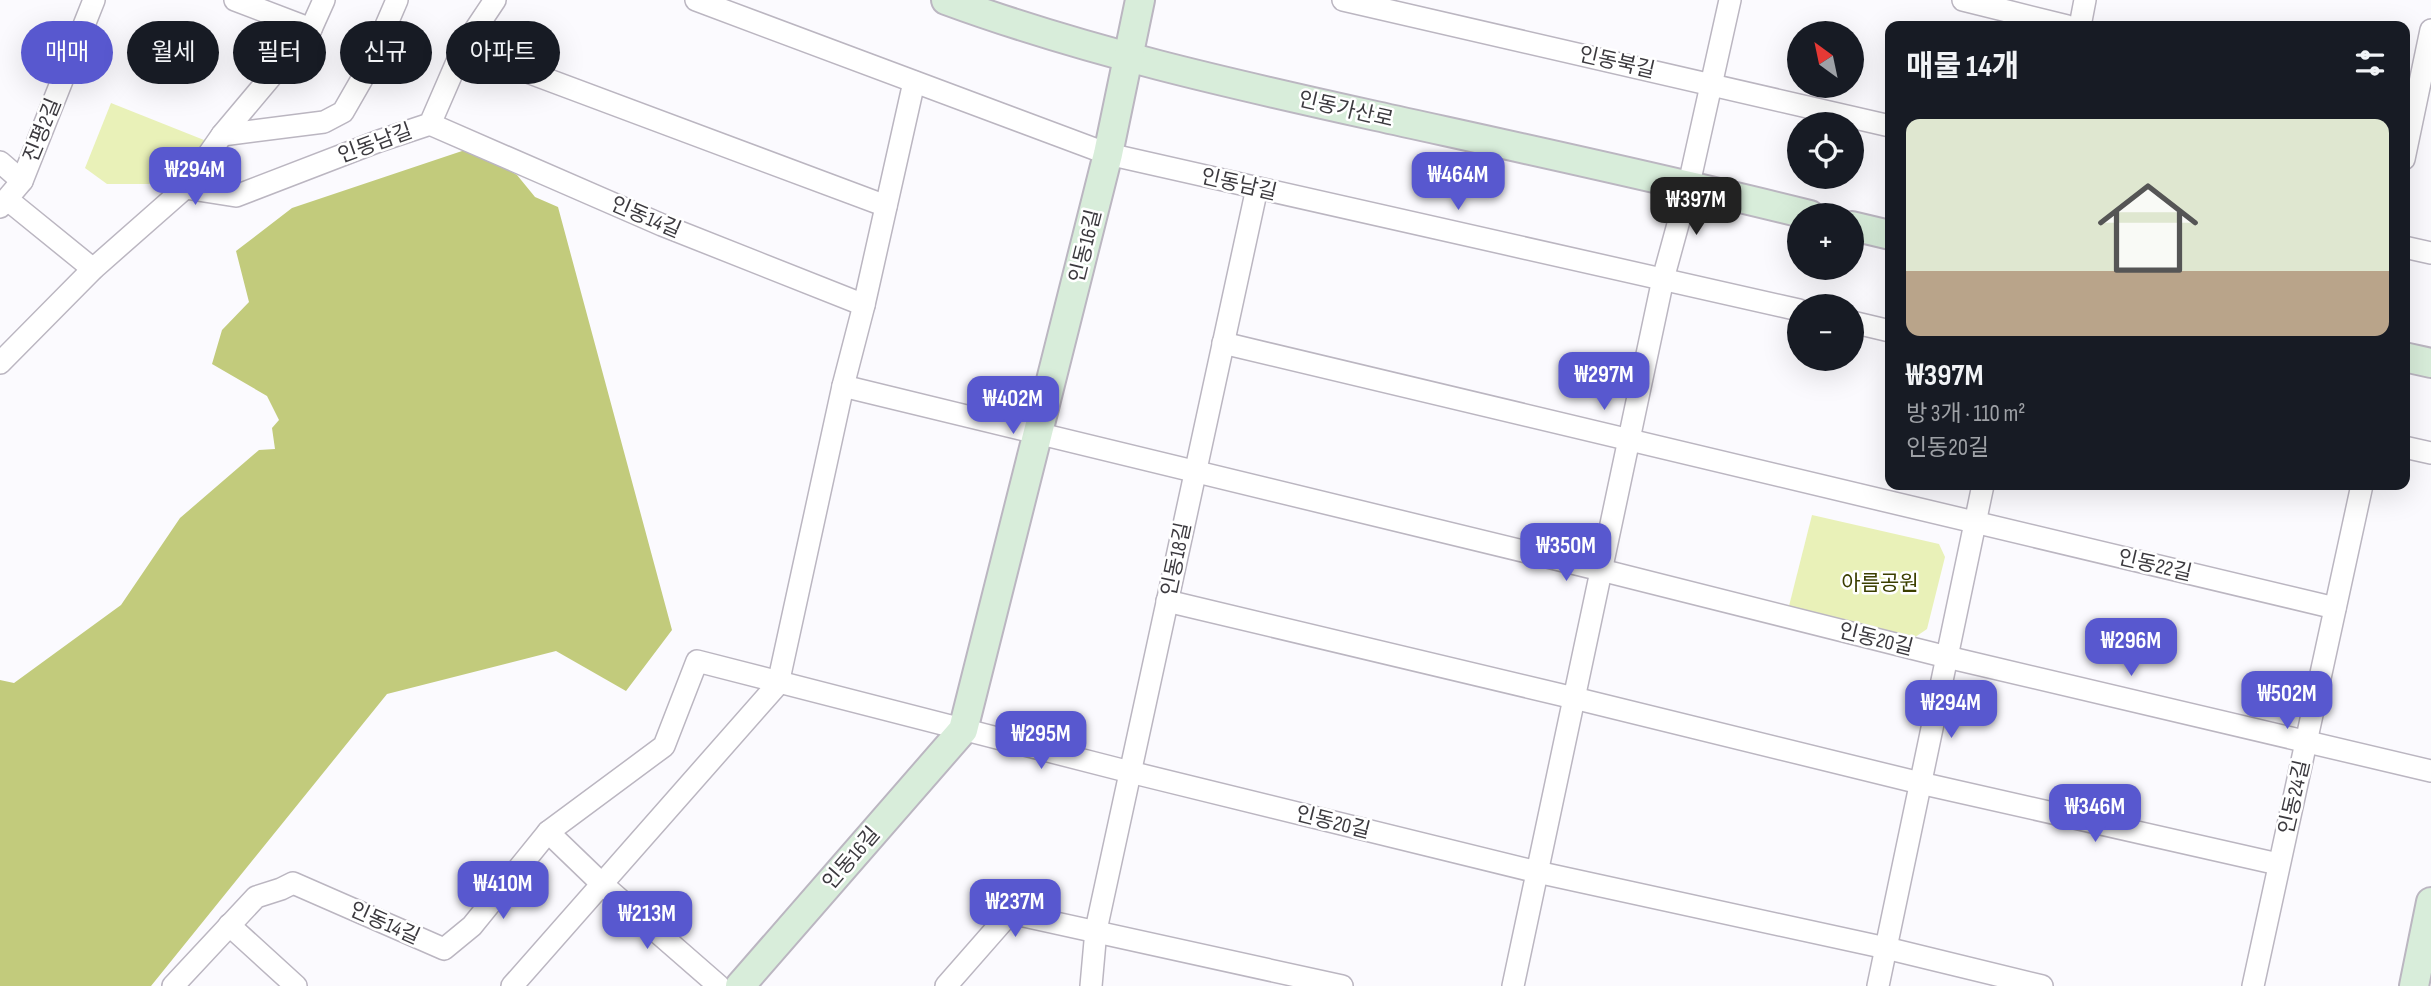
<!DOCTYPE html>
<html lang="ko">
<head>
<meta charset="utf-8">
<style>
	:root { --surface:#171b24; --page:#20242c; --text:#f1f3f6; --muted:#9ea1a6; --accent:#5858cf }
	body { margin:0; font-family:"Sofia Sans Condensed","Noto Sans KR",sans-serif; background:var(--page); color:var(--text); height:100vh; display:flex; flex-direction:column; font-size:26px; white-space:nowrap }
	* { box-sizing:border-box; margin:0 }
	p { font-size:23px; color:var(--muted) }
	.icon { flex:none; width:38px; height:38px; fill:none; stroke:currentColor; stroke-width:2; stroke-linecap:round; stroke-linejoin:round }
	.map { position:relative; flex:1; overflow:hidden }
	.panel { position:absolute; left:1885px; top:21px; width:525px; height:469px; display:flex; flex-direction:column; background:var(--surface); border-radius:14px; box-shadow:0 7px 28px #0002 }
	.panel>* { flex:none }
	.top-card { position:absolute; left:21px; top:21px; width:665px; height:63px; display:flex; gap:14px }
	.needle { width:46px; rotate:327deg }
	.tools { position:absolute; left:1787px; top:21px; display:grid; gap:14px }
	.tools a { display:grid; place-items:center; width:77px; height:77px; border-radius:50%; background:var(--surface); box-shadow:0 7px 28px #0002; font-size:35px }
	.price { position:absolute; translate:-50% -60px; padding:0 16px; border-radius:14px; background:var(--accent); color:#fff; font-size:23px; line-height:46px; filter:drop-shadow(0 2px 4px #0008) }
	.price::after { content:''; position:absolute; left:50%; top:42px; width:21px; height:16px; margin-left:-10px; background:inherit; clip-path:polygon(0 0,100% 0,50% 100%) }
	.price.active { background:#222; color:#fff }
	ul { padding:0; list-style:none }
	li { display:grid; align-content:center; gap:14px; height:371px; padding:0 21px }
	li span { display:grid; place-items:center; height:217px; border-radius:14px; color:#555 }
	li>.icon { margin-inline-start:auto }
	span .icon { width:126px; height:126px; fill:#fffc; stroke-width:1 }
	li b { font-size:30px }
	h2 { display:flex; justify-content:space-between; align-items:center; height:84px; padding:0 21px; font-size:30px }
	.pill { padding:0 24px; border-radius:32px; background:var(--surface); box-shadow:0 7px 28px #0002; font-size:24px; line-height:63px }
	.pill.active { background:var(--accent); color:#fff }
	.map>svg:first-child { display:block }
</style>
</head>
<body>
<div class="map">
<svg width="2431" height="986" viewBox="0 0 2431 986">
	<rect width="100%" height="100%" fill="#fbfafe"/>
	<g fill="#e9f1b8">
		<polygon points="111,103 204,140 195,166 162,184 107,184 85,168"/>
		<polygon points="1812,515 1939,544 1945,557 1927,629 1905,644 1788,610"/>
	</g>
	<polygon fill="#c2cb7c" points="471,148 517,175 535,197 558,207 672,630 626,691 556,651 387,694 151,986 0,986 0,680 14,683 121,605 180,518 259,450 275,449 272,428 279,420 267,396 212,364 222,330 249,302 236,251 292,208"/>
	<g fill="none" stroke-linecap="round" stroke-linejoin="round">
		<defs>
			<g id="street">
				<polyline points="235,0 311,29"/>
				<polyline points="696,0 1108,154 1799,310"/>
				<polyline points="1343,0 1890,126"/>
				<polyline points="1963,0 2067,26"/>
				<polyline points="2080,26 2085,0"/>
				<polyline points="463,48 886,206"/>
				<polyline points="430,124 662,225 864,305"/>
				<polyline points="222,135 324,122 343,112 366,72 397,0"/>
				<polyline points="2404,159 2431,30"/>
				<polyline points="0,162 22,181"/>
				<polyline points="185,188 236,196 379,141 430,124 463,48 495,0"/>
				<polyline points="8,200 93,269"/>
				<polyline points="0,207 22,181 94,0"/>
				<polyline points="2404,247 2431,253"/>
				<polyline points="1852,322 1890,331"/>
				<polyline points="1223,343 2335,608"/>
				<polyline points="0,363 93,269 185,188 222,135 311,29 324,0"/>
				<polyline points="843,386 1601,570 1947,657 2431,771"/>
				<polyline points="2404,447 2431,453"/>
				<polyline points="1167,601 1574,698 1920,783 2278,864"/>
				<polyline points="548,832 602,884 719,986"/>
				<polyline points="229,925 296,986"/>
				<polyline points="173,986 256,897 281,889 293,883 444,949 472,926 548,832 664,746 697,661 1130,772 1537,872 1886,948 2042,986"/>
				<polyline points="512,986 778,684 843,386 864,305 914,82"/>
				<polyline points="946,986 1010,913 1342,986"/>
				<polyline points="1091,986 1096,930 1257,188"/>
				<polyline points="1513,986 1663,279 1689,184 1730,0"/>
				<polyline points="1878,986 1983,485"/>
				<polyline points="2253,986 2362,485"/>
			</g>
			<g id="secondary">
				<path d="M946 0C1085 51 1231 84 1376 116 1521 148 1666 179 1810 215"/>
				<polyline points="1852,226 1890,235"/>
				<polyline points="2404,357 2431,363"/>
				<polyline points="740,986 963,730 1108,154 1140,0"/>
				<polyline points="2414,986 2431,902"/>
			</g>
		</defs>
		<use href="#street" stroke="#bbb6c1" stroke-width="24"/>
		<use href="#secondary" stroke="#bbb6c1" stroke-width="32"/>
		<use href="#street" stroke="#fff" stroke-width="21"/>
		<use href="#secondary" stroke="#d8edda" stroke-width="28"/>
	</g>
	<g text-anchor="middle" stroke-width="5" stroke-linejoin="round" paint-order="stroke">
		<g font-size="21" fill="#3c3a3f" stroke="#fff">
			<text transform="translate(1617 62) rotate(13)" y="7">인동북길</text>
			<text transform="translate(1346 109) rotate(13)" y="7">인동가산로</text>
			<text transform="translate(42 130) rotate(-68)" y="7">진평2길</text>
			<text transform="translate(375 143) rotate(-20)" y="7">인동남길</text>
			<text transform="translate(1239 184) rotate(13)" y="7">인동남길</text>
			<text transform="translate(646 217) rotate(23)" y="7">인동14길</text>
			<text transform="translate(1085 246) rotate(-76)" y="7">인동16길</text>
			<text transform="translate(1176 559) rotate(-78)" y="7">인동18길</text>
			<text transform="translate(2155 565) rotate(13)" y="7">인동22길</text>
			<text transform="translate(1876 639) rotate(14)" y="7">인동20길</text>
			<text transform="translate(2294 797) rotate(-77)" y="7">인동24길</text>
			<text transform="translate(1333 822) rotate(14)" y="7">인동20길</text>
			<text transform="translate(851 858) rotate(-49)" y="7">인동16길</text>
			<text transform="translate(385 923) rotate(24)" y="7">인동14길</text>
		</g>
		<g font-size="21" fill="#3b3f00" stroke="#fff">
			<text x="1880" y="590">아름공원</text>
		</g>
	</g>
</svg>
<div class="tools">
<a><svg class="needle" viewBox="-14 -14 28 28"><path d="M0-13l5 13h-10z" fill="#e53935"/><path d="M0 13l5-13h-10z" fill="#9ea1a6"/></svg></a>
<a><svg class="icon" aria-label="locate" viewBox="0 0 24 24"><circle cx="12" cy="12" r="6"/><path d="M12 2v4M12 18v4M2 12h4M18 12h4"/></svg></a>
<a>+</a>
<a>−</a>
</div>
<b class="price" style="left:195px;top:207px">₩294M</b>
<b class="price" style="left:1458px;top:212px">₩464M</b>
<b class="price active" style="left:1696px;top:237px">₩397M</b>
<b class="price" style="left:1604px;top:412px">₩297M</b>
<b class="price" style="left:1013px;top:436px">₩402M</b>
<b class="price" style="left:1566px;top:583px">₩350M</b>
<b class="price" style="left:2131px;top:678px">₩296M</b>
<b class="price" style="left:2287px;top:731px">₩502M</b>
<b class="price" style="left:1951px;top:740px">₩294M</b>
<b class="price" style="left:1041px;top:771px">₩295M</b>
<b class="price" style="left:2095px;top:844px">₩346M</b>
<b class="price" style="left:503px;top:921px">₩410M</b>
<b class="price" style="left:1015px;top:939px">₩237M</b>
<b class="price" style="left:647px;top:951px">₩213M</b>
<div class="top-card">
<a class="pill active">매매</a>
<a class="pill">월세</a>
<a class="pill">필터</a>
<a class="pill">신규</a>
<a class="pill">아파트</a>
</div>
<section class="panel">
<h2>매물 14개<svg class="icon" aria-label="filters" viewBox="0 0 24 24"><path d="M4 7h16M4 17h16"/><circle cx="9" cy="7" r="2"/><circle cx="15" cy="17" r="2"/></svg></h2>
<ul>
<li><span style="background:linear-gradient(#dfe7d0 70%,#b9a48a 0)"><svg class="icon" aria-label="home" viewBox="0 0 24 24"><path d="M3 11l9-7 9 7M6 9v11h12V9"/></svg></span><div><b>₩397M</b><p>방 3개 · 110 m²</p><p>인동20길</p></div></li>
</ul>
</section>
</div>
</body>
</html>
